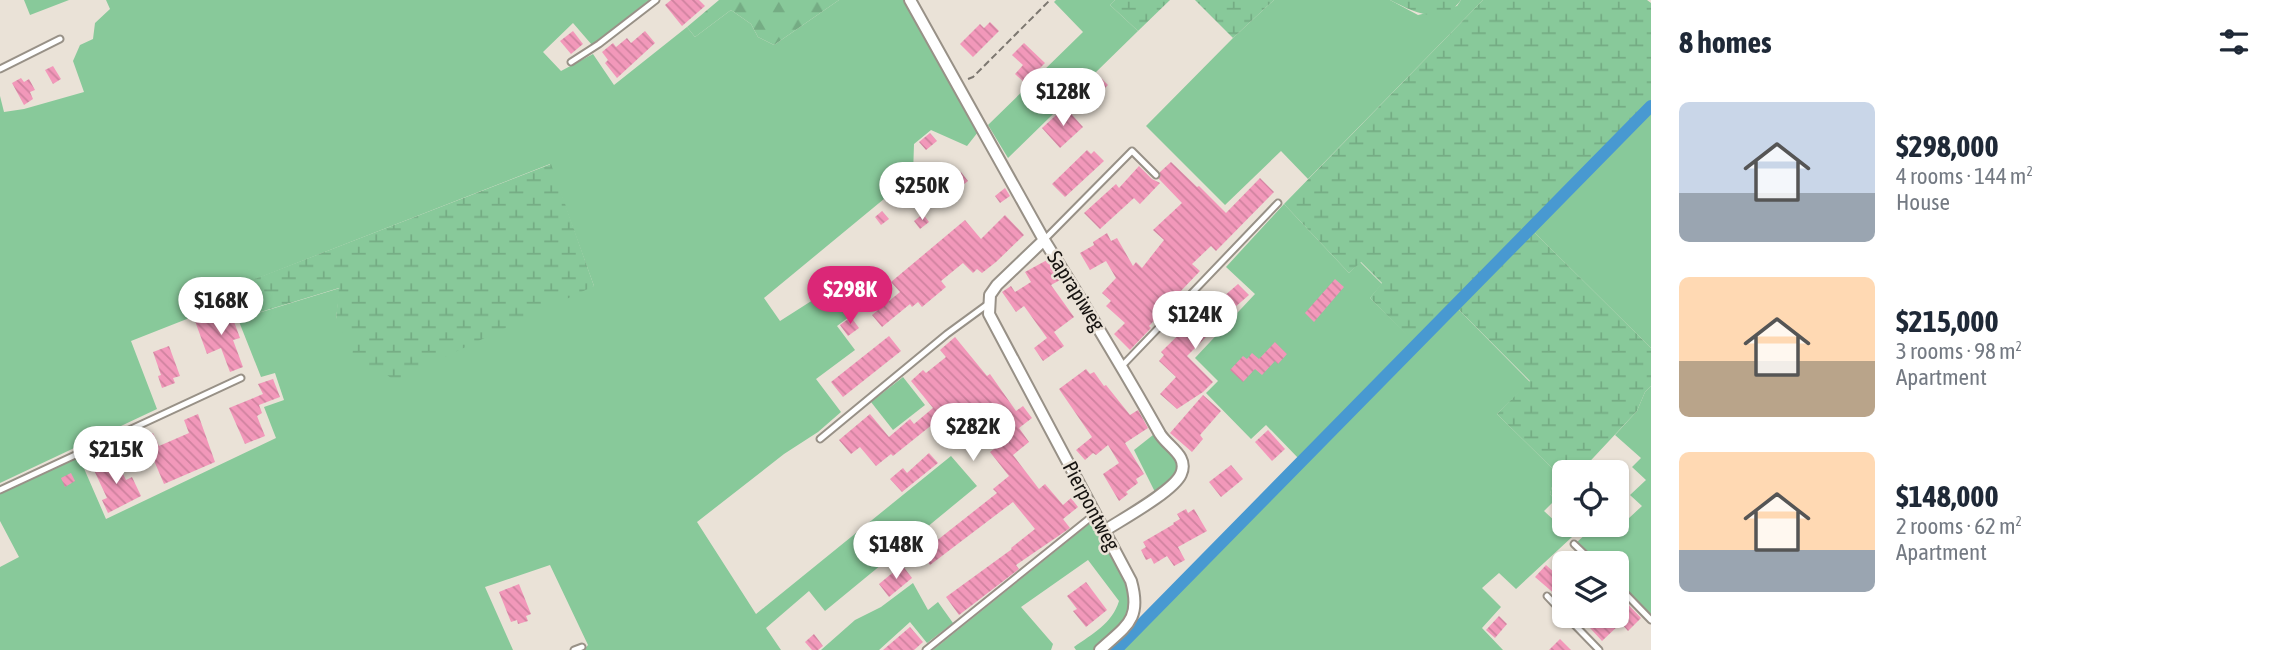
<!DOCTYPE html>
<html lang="en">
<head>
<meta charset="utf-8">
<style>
	:root { --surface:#fff; --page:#f6f6f7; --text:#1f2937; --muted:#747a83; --accent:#db2777 }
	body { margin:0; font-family:"Asap Condensed",sans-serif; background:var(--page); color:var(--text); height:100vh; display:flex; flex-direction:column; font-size:26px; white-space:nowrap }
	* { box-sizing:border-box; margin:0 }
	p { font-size:23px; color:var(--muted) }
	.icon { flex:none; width:38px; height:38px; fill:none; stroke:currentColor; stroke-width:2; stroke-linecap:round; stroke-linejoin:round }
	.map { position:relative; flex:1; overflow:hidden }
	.drawer { display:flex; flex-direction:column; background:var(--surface); width:630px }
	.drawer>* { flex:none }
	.controls { position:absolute; left:1552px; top:460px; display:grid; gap:14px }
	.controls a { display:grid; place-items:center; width:77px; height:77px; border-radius:10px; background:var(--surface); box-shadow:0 2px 5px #0004; font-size:35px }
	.price { position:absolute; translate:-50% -60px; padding:0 16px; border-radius:24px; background:#fff; color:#222; font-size:23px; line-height:46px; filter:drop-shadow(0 2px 4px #0008) }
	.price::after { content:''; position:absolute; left:50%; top:42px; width:21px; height:16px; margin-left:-10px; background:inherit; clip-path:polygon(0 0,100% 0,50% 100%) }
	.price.on { background:var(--accent); color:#fff }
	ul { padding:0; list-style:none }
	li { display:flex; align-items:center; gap:21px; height:175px; padding:0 28px }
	li span { display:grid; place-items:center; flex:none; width:196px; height:140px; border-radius:10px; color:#555 }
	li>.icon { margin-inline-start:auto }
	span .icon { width:84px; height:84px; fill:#fffc; stroke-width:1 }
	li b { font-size:30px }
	h2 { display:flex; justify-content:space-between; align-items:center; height:84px; padding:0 28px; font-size:30px }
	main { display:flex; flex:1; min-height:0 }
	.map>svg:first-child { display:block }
</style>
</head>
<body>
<main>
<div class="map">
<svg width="1651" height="650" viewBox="0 0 1651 650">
	<defs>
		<pattern id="forest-firs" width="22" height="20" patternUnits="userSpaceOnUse" patternTransform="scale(1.75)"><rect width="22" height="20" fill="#88c99a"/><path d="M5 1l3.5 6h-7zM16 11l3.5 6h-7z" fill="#75ac84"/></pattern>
		<pattern id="wetland-marsh" width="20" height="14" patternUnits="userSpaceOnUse" patternTransform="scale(1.75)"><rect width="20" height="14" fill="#88c99a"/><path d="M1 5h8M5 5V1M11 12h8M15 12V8" fill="none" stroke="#75ac84"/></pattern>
		<pattern id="building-back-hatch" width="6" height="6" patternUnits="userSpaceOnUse" patternTransform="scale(1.75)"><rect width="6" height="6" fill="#f298ba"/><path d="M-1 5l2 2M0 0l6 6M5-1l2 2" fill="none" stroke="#cf829f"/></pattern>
	</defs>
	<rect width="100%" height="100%" fill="#eae2d7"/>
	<g fill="#88c99a">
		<polygon points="24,0 69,0 30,15"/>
		<polygon points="106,0 649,0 592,45 573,23 543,52 561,71 593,54 614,85 687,27 695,37 731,10 751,24 758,37 774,45 839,0 906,0 978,132 967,146 931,130 914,144 913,175 764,298 780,321 838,284 861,308 837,326 855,350 816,379 841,412 818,432 784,454 697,522 756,614 951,456 977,486 825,611 809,591 766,628 781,650 584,650 588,645 550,565 485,587 513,650 0,650 0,567 19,557 0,521 0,494 79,457 106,519 276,438 264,407 284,400 275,373 261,377 238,319 340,288 336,319 594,286 550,164 225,291 230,302 131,341 157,409 0,483 0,96 4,112 24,109 84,92 73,61 80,45 93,39 95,23 110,9"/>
		<polygon points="1056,0 1115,0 1110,5 1138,31 1008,158 988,125 1083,32 1054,2"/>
		<polygon points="1274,0 1390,0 1418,15 1457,6 1461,0 1483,0 1308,179 1281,151 1225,205 1146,126 1233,38"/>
		<polygon points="1651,106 1651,348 1530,228"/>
		<polygon points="1284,204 1349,273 1360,262 1382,284 1370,298 1417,344 1454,305 1530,382 1497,414 1556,472 1550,494 1555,500 1544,511 1572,537 1516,589 1499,573 1482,588 1501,607 1482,628 1503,650 1116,650 1301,461 1266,425 1251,439 1206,393 1218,381 1195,358 1255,294 1226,267"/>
		<polygon points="903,377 925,405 893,430 871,402"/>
		<polygon points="1651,386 1651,614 1617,581 1617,564 1600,563 1577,542 1596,525 1617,525 1617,508 1628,519 1642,506 1630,495 1646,480 1632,467 1641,458 1615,435 1637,411 1645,392"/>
		<polygon points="1153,435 1178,463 1177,473 1155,492 1134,450"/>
		<path d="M1093 521C1105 543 1141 592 1129 615 1123 626 1103 641 1093 650H1076L1074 647C1092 634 1112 624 1119 601L1088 560 1021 607 1053 644 1051 650H933Z"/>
		<polygon points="913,583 928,610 938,602 953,623 927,643 910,622 879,650 821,650 855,620 881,607"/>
	</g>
	<polygon fill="url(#forest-firs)" points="719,0 839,0 774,45 758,37 751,24 731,10 695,37 687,27"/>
	<g fill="url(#wetland-marsh)">
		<polygon points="1115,0 1170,0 1138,31 1110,5"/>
		<polygon points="1195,0 1274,0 1233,38"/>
		<path d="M1390 0H1461C1442 27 1414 12 1390 0Z"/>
		<polygon points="1483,0 1647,0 1651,3 1651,106 1530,228 1651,348 1651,386 1645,392 1637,411 1580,472 1564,472 1564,489 1555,500 1550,494 1556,472 1497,414 1530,381 1455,306 1416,344 1370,298 1382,283 1361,262 1349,273 1284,204"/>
		<polygon points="551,164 594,286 394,381 384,372 365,372 352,360 354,338 344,335 336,319 339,288 238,319 224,291"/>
	</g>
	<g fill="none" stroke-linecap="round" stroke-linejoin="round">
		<polyline stroke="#4899d1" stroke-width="12" points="1116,650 1651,106"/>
	</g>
	<g fill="url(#building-back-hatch)">
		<polygon points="671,0 699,0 705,6 682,26 665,5"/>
		<polygon points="990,22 999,31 973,57 960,44 980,24 984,28"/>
		<polygon points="573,31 583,44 571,54 560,41"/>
		<polygon points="645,31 655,43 617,78 605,63 608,60 602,52 613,43 616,47 627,38 631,43"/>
		<polygon points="1024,43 1045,63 1025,83 1015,74 1023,65 1012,55"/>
		<polygon points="53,66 61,79 53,84 45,70"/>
		<polygon points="1097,74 1108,85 1100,93 1089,81"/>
		<polygon points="21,78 24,82 29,79 35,90 30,92 33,99 24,105 12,83"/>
		<polygon points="1065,107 1083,127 1060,148 1042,128"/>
		<polygon points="930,133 937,141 926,150 919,142"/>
		<polygon points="1087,150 1091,154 1094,151 1104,161 1065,197 1052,184"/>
		<polygon points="1171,162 1197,187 1199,186 1226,213 1260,178 1274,192 1216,251 1211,246 1192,264 1200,271 1178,294 1179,298 1170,308 1166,310 1165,309 1149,326 1151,328 1130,350 1114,334 1125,323 1106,306 1111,301 1102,293 1116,278 1106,261 1090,270 1080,253 1094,245 1093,242 1107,233 1111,241 1117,238 1133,266 1136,262 1142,268 1164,240 1153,230 1182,203 1159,179 1160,172"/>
		<polygon points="1139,166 1152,179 1160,183 1140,204 1134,198 1100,229 1084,213 1116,184 1119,188"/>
		<polygon points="940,172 953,188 939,199 927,183"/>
		<polygon points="961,172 968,181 957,190 950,181"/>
		<polygon points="1005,188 1010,196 1000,203 995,196"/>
		<polygon points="882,211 889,219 881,225 875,217"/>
		<polygon points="923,214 929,222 920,229 914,221"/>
		<polygon points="1005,215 1024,235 996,262 982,273 977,269 973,273 963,263 941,281 946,287 922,307 918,302 912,307 910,304 882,327 872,315 900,292 891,282 965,220 981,239"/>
		<polygon points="1047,260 1060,280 1051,285 1074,317 1054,332 1064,346 1043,361 1034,348 1047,338 1024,306 1016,312 1002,292 1011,286 1015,292 1031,282 1025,272"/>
		<polygon points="1335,279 1344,287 1314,322 1305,313"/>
		<polygon points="1238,284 1249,295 1219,321 1221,322 1187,356 1213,382 1203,392 1177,409 1160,394 1176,377 1159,361 1164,355 1161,352 1206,308 1208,310"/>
		<polygon points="229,308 240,338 233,340 243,367 230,372 221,348 207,354 195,321"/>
		<polygon points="851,317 859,328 848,336 840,325"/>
		<polygon points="889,336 901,351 843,397 831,382"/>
		<polygon points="955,337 987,376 990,374 1016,411 1023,406 1032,418 1019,428 1029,442 1013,455 1039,489 1045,484 1063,505 1071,498 1078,507 1063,519 1070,528 1016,565 1019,569 959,615 946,597 1012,549 1011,548 1035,529 1013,502 930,565 921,553 997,493 993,489 1009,476 990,452 1012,435 998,416 974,435 968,426 952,439 938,420 893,456 891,454 876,466 860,447 851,454 839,440 870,414 889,437 910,419 914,424 933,408 911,381 923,370 926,373 946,357 940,350"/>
		<polygon points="1275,342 1287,354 1278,364 1275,361 1262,375 1255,369 1243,382 1230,370 1243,356 1247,359 1252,353 1259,359"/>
		<polygon points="169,346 180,376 173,378 175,383 162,388 158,376 161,375 153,352"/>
		<polygon points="1086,369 1090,374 1094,372 1104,386 1106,385 1130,415 1138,410 1148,428 1125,443 1144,474 1136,479 1138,483 1126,492 1128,494 1119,501 1103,474 1119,463 1108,445 1096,455 1093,453 1085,460 1076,450 1092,437 1059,389"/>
		<polygon points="273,379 280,397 259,405 262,413 257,416 265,436 245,444 229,408 263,394 258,384"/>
		<polygon points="1203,395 1221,411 1200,435 1203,439 1192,452 1170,433"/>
		<polygon points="198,414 215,462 164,484 144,437 153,433 159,446 189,433 184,420"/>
		<polygon points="1268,430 1285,449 1272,461 1255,442"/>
		<polygon points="929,453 938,463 902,492 890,479 903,468 907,473"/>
		<polygon points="110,460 113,467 118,464 126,480 132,477 141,496 108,513 102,500 107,498 93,468"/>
		<polygon points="1231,465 1243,479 1221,497 1209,482"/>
		<polygon points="71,473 75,481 65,487 61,478"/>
		<polygon points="1186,509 1188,513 1194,509 1207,531 1178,547 1185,560 1174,566 1167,556 1154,564 1151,558 1146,560 1141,550 1146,547 1143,542 1174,524 1173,523 1180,519 1177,514"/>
		<polygon points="1577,554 1587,564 1567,564"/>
		<polygon points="902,565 912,578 889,597 879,584"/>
		<polygon points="1546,565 1556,574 1564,566 1564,602 1535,577"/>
		<polygon points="1086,582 1107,610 1086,627 1073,611 1077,609 1067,596"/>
		<polygon points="519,584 531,614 526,616 528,621 518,624 517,620 511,622 499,592"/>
		<polygon points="1617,593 1641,618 1628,631 1621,623 1602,641 1579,616 1617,616"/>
		<polygon points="1499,616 1507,624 1495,638 1486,630"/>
		<polygon points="910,627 923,642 914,650 883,650"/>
		<polygon points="814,634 823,646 818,650 812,650 805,642"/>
		<polygon points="1560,639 1571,650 1549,650"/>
	</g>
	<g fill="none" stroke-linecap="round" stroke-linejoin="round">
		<defs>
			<g id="lane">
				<polyline points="571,62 599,44 656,0"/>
				<polyline points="0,69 60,39"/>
				<polyline points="1044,240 1132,151 1156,175"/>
				<polyline points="1122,366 1278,203"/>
				<polyline points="820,439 947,334 988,304"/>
				<polyline points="0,490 241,378"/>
				<polyline points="1574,544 1595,564"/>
				<polyline points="1617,585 1651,620"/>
				<polyline points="1547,596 1564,614"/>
				<polyline points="1566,616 1599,650"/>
				<polyline points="574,650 582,647"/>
				<polyline points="926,650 1095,514"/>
			</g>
			<g id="street">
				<path d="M910 0 1044 240 997 285 990 295 989 314 1131 581C1142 620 1126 626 1100 650"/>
				<path d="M1044 240C1084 304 1123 368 1160 434 1168 447 1189 456 1181 474 1174 491 1121 520 1104 531"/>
			</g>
		</defs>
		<use href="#lane" stroke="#989187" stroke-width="9"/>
		<use href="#street" stroke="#989187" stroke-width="14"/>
		<polyline stroke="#7c7770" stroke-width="2" stroke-dasharray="7 3.5" stroke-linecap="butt" points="968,79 973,77 1050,0"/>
		<use href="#lane" stroke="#fff" stroke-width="5"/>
		<use href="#street" stroke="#fff" stroke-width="10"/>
	</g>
	<g text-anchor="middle" stroke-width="5" stroke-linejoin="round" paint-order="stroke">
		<g font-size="21" fill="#161310" stroke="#eae2d7">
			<text transform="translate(1076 291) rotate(58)" y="7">Saprapiweg</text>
			<text transform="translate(1091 506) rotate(62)" y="7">Pierpontweg</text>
		</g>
	</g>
</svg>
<div class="controls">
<a><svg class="icon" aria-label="locate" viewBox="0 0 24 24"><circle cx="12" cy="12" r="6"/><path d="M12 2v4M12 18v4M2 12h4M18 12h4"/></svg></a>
<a><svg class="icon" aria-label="layers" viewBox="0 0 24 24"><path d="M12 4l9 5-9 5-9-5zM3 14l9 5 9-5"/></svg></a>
</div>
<b class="price" style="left:1063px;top:128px">$128K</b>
<b class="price" style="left:922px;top:222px">$250K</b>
<b class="price on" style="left:850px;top:326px">$298K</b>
<b class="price" style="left:221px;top:337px">$168K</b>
<b class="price" style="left:1195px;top:351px">$124K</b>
<b class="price" style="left:973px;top:463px">$282K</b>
<b class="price" style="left:116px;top:486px">$215K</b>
<b class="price" style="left:896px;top:581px">$148K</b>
</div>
<section class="drawer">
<h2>8 homes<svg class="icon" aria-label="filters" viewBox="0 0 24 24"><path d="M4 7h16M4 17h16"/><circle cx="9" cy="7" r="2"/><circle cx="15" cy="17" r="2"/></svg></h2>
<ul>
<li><span style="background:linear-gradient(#c9d6e8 65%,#9aa5b1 0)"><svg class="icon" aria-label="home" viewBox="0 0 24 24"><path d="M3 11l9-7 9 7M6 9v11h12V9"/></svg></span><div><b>$298,000</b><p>4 rooms · 144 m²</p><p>House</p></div></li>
<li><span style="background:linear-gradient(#ffd9b3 60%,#b9a48a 0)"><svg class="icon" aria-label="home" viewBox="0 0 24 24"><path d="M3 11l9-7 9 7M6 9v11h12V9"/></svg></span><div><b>$215,000</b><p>3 rooms · 98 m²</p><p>Apartment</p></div></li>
<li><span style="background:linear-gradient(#ffd9b3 70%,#9aa5b1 0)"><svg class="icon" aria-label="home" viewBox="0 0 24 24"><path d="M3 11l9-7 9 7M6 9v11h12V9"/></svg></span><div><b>$148,000</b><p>2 rooms · 62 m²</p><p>Apartment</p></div></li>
</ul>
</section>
</main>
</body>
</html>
